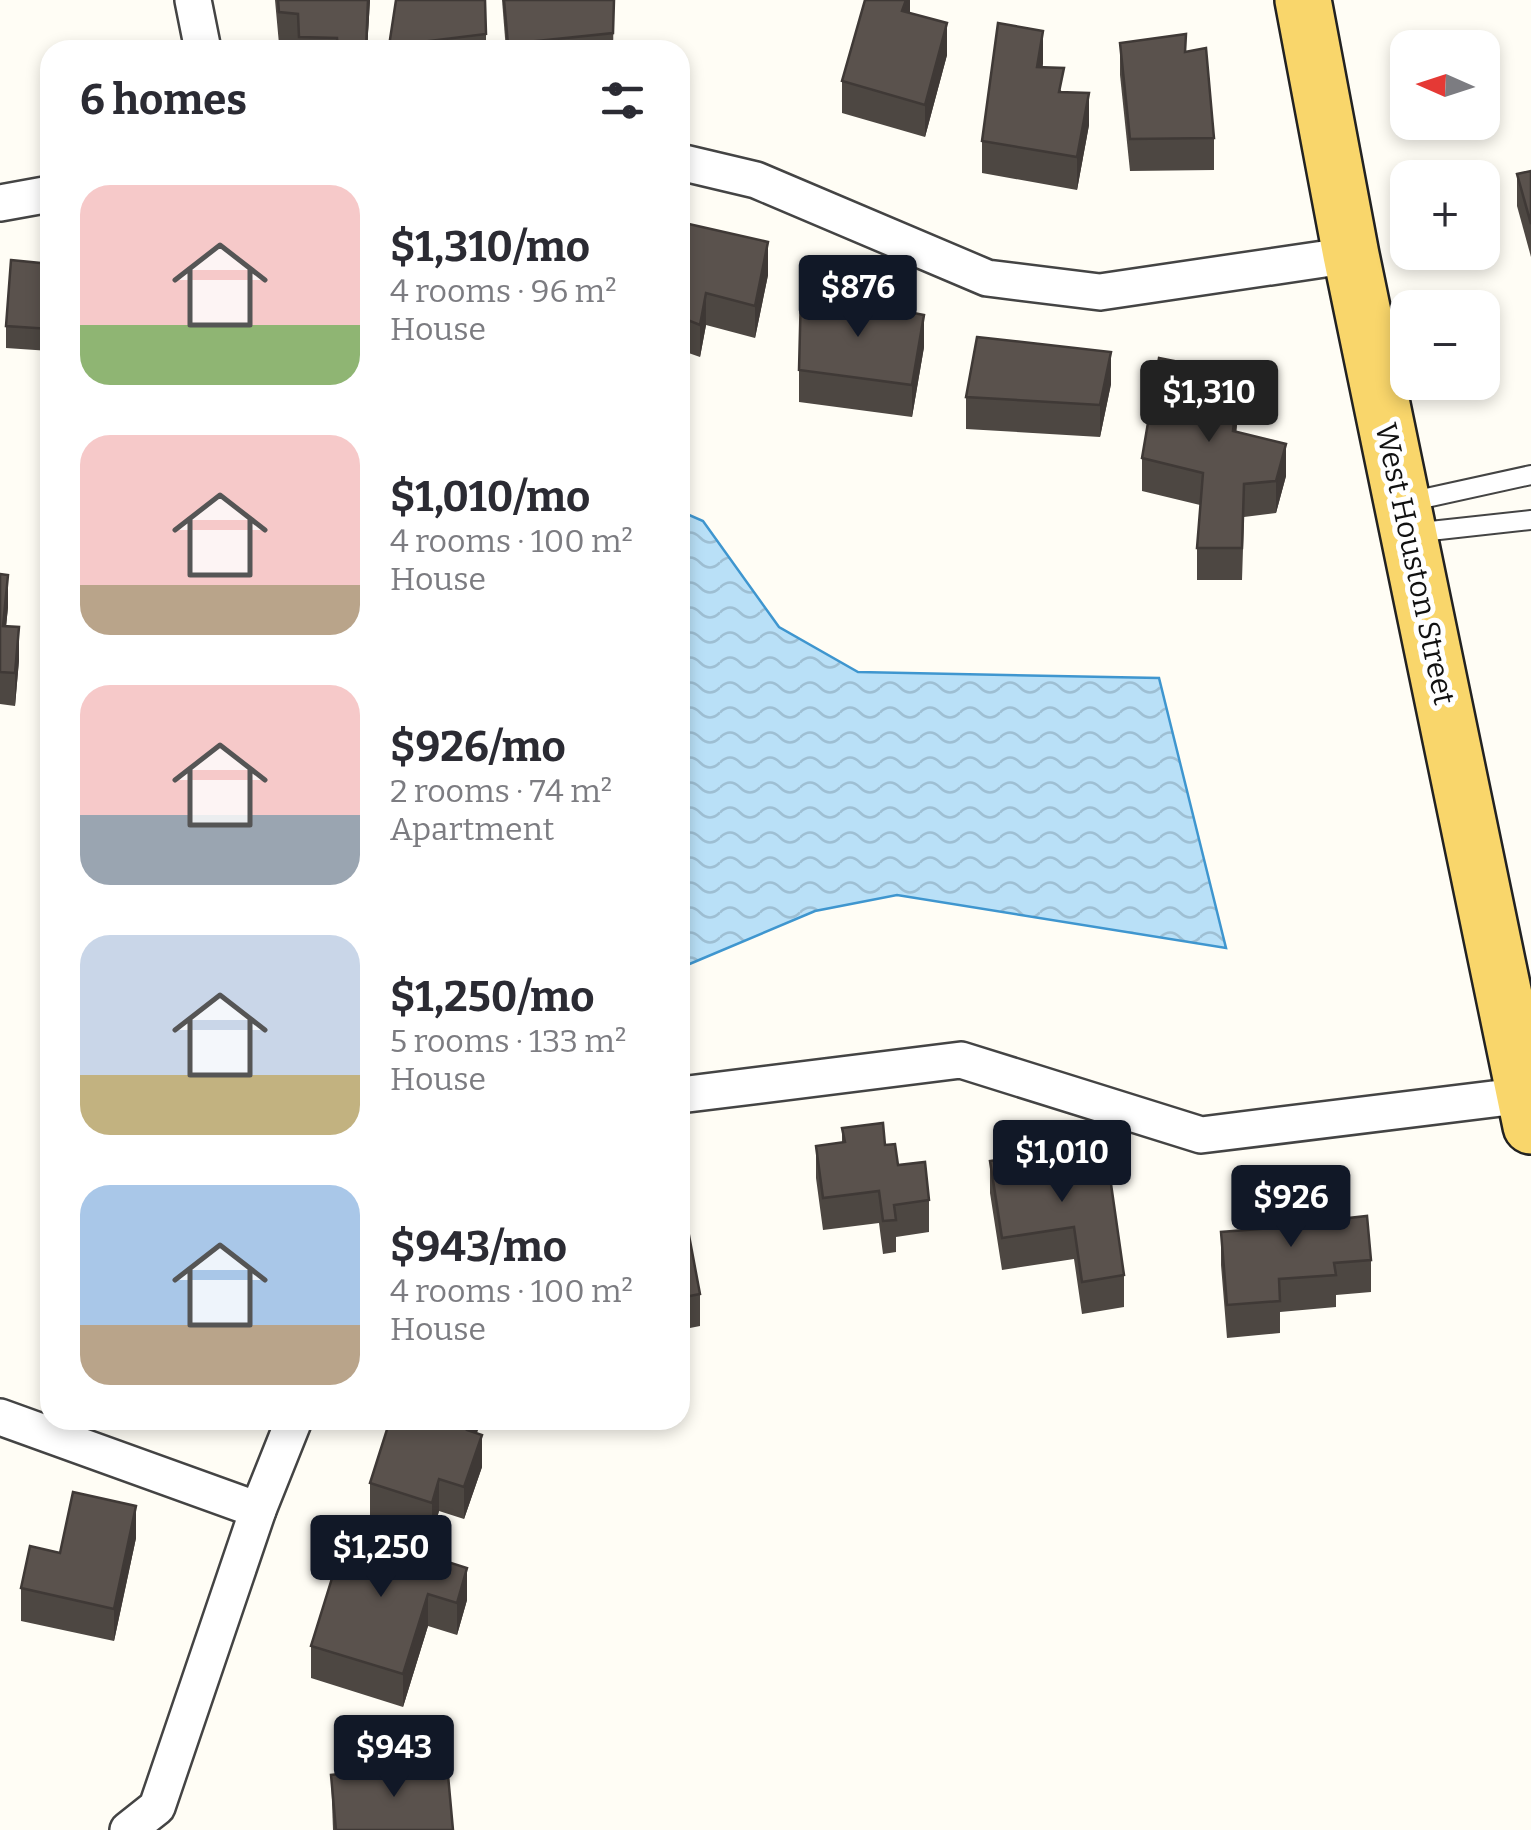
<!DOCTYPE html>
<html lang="en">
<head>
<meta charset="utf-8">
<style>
	:root { --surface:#fff; --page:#f2f2f3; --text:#2b2b33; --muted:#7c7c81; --accent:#111827 }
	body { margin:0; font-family:Bitter,serif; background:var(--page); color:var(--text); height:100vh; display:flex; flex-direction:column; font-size:38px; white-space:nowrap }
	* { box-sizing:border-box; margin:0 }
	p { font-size:32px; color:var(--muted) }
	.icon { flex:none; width:55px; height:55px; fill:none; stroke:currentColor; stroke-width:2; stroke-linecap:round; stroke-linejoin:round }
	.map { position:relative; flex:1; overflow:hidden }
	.side { position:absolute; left:40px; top:40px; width:650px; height:1390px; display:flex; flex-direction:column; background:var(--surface); border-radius:30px; box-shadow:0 5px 15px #0003 }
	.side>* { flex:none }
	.needle { width:65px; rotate:273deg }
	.controls { position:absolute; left:1390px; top:30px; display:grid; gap:20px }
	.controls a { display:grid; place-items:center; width:110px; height:110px; border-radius:20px; background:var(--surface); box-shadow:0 5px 15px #0003; font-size:50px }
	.price { position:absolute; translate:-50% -85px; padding:0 22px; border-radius:10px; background:var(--accent); color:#fff; font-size:32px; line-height:65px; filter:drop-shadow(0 2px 5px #0008) }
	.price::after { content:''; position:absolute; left:50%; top:60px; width:30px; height:22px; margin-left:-15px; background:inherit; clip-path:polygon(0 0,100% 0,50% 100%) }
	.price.selected { background:#222; color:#fff }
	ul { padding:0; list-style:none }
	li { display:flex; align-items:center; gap:30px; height:250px; padding:0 40px }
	li span { display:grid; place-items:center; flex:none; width:280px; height:200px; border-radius:30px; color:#555 }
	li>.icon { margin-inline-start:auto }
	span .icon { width:120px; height:120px; fill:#fffc; stroke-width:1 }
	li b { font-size:42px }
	h2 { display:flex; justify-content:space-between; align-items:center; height:120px; padding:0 40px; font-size:42px }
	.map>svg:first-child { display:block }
</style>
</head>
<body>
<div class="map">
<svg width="1531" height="1830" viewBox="0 0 1531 1830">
	<defs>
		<pattern id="water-waves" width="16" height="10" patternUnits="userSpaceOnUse" patternTransform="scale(2.5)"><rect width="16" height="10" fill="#b9e0f7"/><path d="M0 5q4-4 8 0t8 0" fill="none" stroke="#9ebfd3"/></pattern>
	</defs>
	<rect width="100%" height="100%" fill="#fffdf5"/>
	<polygon fill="url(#water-waves)" stroke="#3f96cf" stroke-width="2.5" points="680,511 703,521 779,627 858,672 1159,678 1226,948 897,895 815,911 680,968"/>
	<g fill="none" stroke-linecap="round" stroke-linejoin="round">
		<defs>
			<g id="lane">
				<polyline points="1408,502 1531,475"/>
				<polyline points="1412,533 1531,520"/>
			</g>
			<g id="street">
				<polyline points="193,0 203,50"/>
				<polyline points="680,162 756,180 987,278 1100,292 1351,255"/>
				<polyline points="0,203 50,194"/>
				<polyline points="680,1095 961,1060 1201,1135 1525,1095"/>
				<polyline points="0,1417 258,1510"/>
				<polyline points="128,1830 157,1807 258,1510 294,1420"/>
			</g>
			<polyline id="primary" points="1303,0 1351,255 1531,1126"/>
		</defs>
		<use href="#lane" stroke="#444" stroke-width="22"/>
		<use href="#street" stroke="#444" stroke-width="40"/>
		<use href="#primary" stroke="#222" stroke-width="60"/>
		<use href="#lane" stroke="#fff" stroke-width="18"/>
		<use href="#street" stroke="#fff" stroke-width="35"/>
		<use href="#primary" stroke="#f9d66b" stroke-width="55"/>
	</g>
	<g fill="#4d4742">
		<polygon points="275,0 370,0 367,50 299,50 298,47 279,44"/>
		<polygon points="502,0 614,0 613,50 506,50"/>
		<polygon points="910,0 910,13 947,55 925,137 842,113 842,81"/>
		<polygon points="486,34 486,50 389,50 389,46"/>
		<polygon points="1120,43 1186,52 1214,138 1214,170 1130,171 1120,75"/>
		<polygon points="1043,64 1042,67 1089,125 1077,190 982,173 982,141"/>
		<polygon points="1531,171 1531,257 1517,206 1517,174"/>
		<polygon points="680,222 768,275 755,338 706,325 700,357 680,350"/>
		<polygon points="50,264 50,351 6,348 6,326"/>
		<polygon points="924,347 912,417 799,402 799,370"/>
		<polygon points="1111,384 1100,437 966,429 966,397"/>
		<polygon points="1239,406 1236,432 1286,476 1276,513 1244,517 1242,580 1197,580 1197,548 1200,505 1142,491 1142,458"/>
		<polygon points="0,574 8,607 6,626 19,660 15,706 0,704"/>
		<polygon points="842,1128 885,1145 898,1165 929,1200 929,1232 896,1237 896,1252 883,1254 879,1223 823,1230 816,1178 816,1146 842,1143"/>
		<polygon points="990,1161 1090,1166 1124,1275 1124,1307 1082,1314 1074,1259 1002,1270 990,1193"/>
		<polygon points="1283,1199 1330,1220 1371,1260 1371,1292 1336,1295 1336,1307 1280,1312 1280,1333 1227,1338 1221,1265 1221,1232 1283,1227"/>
		<polygon points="680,1231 700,1294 700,1326 680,1330"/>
		<polygon points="481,1420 477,1433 482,1467 464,1519 439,1511 432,1535 370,1515 370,1483"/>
		<polygon points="347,1530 467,1600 457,1635 428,1626 403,1707 311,1678 311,1646"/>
		<polygon points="136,1538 114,1641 21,1621 21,1588 60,1553"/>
		<polygon points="331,1775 453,1830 333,1830"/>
	</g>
	<g fill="#3f3936">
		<polygon points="368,0 370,0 367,50 365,50"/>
		<polygon points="906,0 910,0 910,21 902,11"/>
		<polygon points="947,23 947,55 925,137 925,105"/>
		<polygon points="1043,31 1043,64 1037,99 1037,67"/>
		<polygon points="1089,93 1089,125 1077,190 1077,157"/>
		<polygon points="768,242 768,275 755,338 755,306"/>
		<polygon points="706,293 706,325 700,357 700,325"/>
		<polygon points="924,315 924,347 912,417 912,385"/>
		<polygon points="1111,352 1111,384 1100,437 1100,405"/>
		<polygon points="1239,374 1239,406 1233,463 1233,431"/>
		<polygon points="1286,444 1286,476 1276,513 1276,481"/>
		<polygon points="8,575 8,607 3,658 3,626"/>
		<polygon points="19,627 19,660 15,706 15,673"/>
		<polygon points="470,1420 481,1420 467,1462 467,1430"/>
		<polygon points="482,1435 482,1467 464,1519 464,1487"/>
		<polygon points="439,1479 439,1511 432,1535 432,1503"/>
		<polygon points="136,1506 136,1538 114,1641 114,1609"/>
		<polygon points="467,1568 467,1600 457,1635 457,1603"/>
		<polygon points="428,1594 428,1626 403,1707 403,1674"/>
	</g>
	<g fill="#5a524d" stroke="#3f3936" stroke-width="2.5">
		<polygon points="278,0 368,0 366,50 338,50 337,38 299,37 298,14 279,12"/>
		<polygon points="396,0 485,0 486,34 389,46"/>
		<polygon points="504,0 614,0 613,33 508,44"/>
		<polygon points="865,0 906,0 902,11 947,23 925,105 842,81"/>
		<polygon points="998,23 1043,31 1037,67 1064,68 1059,92 1089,93 1077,157 982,141"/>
		<polygon points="1186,34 1185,52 1206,48 1214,138 1130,139 1120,43"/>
		<polygon points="1531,171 1531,224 1517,174"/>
		<polygon points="680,222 768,242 755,306 706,293 700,325 680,317"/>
		<polygon points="11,260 50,264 50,329 6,326"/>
		<polygon points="801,291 924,315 912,385 799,370"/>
		<polygon points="977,337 1111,352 1100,405 966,397"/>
		<polygon points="1159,358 1239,374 1233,431 1286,444 1276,481 1244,484 1242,548 1197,548 1203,473 1142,458"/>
		<polygon points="0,574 8,575 3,626 19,627 15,673 0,672"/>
		<polygon points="883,1123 885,1145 895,1144 898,1165 925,1162 929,1200 894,1205 896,1220 883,1221 879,1191 823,1198 816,1146 845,1142 842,1128"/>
		<polygon points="1087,1147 1090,1166 1108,1163 1124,1275 1082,1282 1074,1227 1002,1238 990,1161"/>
		<polygon points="1328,1195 1330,1220 1367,1216 1371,1260 1334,1263 1336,1275 1279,1279 1280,1301 1227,1305 1221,1232 1285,1227 1283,1199"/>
		<polygon points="688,1230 700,1294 680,1298 680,1231"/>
		<polygon points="390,1420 470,1420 467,1430 482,1435 464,1487 439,1479 432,1503 370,1483"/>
		<polygon points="73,1492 136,1506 114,1609 21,1588 30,1546 60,1553"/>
		<polygon points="347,1530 467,1568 457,1603 428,1594 403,1674 311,1646"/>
		<polygon points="447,1764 453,1830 336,1830 331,1775"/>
	</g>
	<g text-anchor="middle" stroke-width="10" stroke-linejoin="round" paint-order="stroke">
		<g font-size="30" fill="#111" stroke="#fff">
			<text transform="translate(1415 564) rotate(78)" y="10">West Houston Street</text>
		</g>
	</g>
</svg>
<div class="controls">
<a><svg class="needle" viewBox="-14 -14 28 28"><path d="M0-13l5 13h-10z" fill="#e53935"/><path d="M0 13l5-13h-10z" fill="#7c7c81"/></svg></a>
<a>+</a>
<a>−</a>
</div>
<b class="price" style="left:858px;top:340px">$876</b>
<b class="price selected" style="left:1209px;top:445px">$1,310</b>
<b class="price" style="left:1062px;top:1205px">$1,010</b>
<b class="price" style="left:1291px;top:1250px">$926</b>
<b class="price" style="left:381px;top:1600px">$1,250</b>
<b class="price" style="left:394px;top:1800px">$943</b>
<section class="side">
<h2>6 homes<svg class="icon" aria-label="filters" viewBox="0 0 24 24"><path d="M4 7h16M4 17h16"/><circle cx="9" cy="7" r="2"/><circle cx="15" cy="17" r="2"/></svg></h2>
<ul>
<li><span style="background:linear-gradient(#f6c9c9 70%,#8fb573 0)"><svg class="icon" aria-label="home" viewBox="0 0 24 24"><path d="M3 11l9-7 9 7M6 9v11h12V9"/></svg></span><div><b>$1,310/mo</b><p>4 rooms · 96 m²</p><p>House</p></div></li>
<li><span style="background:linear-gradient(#f6c9c9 75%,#b9a48a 0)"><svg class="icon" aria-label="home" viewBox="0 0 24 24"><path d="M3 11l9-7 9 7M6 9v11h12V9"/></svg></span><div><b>$1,010/mo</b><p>4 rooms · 100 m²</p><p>House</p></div></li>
<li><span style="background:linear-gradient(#f6c9c9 65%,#9aa5b1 0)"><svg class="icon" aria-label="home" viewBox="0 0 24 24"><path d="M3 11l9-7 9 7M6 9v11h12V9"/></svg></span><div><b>$926/mo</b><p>2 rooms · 74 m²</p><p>Apartment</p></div></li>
<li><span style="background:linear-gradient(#c9d6e8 70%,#c2b280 0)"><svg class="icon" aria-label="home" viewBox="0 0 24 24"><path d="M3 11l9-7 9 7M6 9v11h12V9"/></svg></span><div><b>$1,250/mo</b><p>5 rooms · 133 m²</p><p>House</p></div></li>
<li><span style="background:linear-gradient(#a9c7e8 70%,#b9a48a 0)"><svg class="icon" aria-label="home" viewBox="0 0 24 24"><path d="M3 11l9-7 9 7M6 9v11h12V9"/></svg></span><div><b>$943/mo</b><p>4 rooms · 100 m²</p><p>House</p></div></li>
</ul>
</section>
</div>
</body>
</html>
